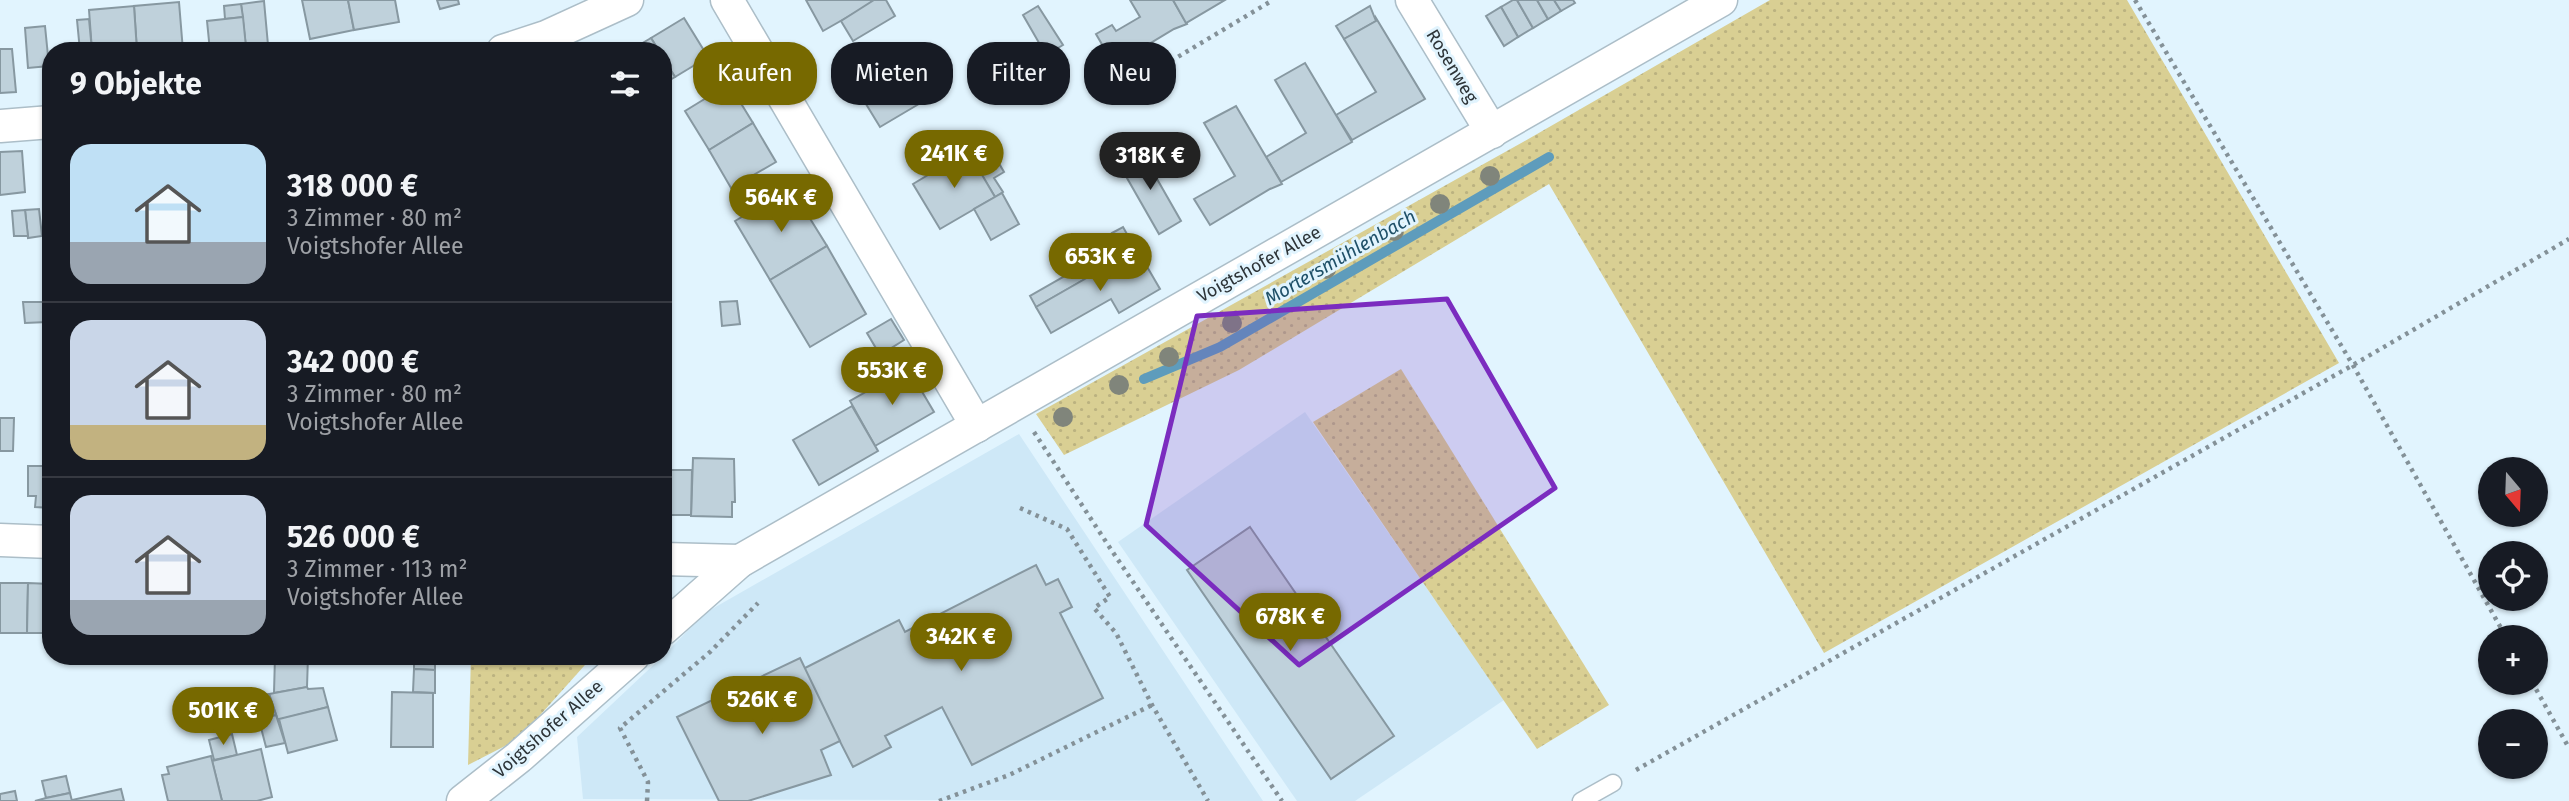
<!DOCTYPE html>
<html lang="de">
<head>
<meta charset="utf-8">
<style>
	:root { --surface:#171b24; --page:#20242c; --text:#f1f3f6; --muted:#9ea1a6; --line:#363941; --accent:#776900 }
	body { margin:0; font-family:"Fira Sans",sans-serif; background:var(--page); color:var(--text); height:100vh; display:flex; flex-direction:column; font-size:26px; white-space:nowrap }
	* { box-sizing:border-box; margin:0 }
	p { font-size:23px; color:var(--muted) }
	.icon { flex:none; width:38px; height:38px; fill:none; stroke:currentColor; stroke-width:2; stroke-linecap:round; stroke-linejoin:round }
	.map { position:relative; flex:1; overflow:hidden }
	.panel { position:absolute; left:42px; top:42px; width:630px; height:623px; display:flex; flex-direction:column; background:var(--surface); border-radius:28px; box-shadow:0 2px 5px #0004 }
	.panel>* { flex:none }
	.top-card { position:absolute; left:693px; top:42px; width:665px; height:63px; display:flex; gap:14px }
	.needle { width:46px; rotate:161deg }
	.buttons { position:absolute; left:2478px; top:457px; display:grid; gap:14px }
	.buttons a { display:grid; place-items:center; width:70px; height:70px; border-radius:50%; background:var(--surface); box-shadow:0 2px 5px #0004; font-size:35px }
	.price { position:absolute; translate:-50% -60px; padding:0 16px; border-radius:24px; background:var(--accent); color:#fff; font-size:23px; line-height:46px; filter:drop-shadow(0 2px 4px #0008) }
	.price::after { content:''; position:absolute; left:50%; top:42px; width:21px; height:16px; margin-left:-10px; background:inherit; clip-path:polygon(0 0,100% 0,50% 100%) }
	.price.on { background:#222; color:#fff }
	ul { padding:0; list-style:none }
	li { display:flex; align-items:center; gap:21px; height:175px; padding:0 28px }
	li+li { border-top:2px solid var(--line) }
	li span { display:grid; place-items:center; flex:none; width:196px; height:140px; border-radius:21px; color:#555 }
	li>.icon { margin-inline-start:auto }
	span .icon { width:84px; height:84px; fill:#fffc; stroke-width:1 }
	li b { font-size:30px }
	h2 { display:flex; justify-content:space-between; align-items:center; height:84px; padding:0 28px; font-size:30px }
	.chip { padding:0 24px; border-radius:28px; background:var(--surface); box-shadow:0 2px 5px #0004; font-size:24px; line-height:63px }
	.chip.on { background:var(--accent); color:#fff }
	.map>svg:first-child { display:block }
</style>
</head>
<body>
<div class="map">
<svg width="2569" height="801" viewBox="0 0 2569 801">
	<defs>
		<pattern id="grass-dots" width="8" height="8" patternUnits="userSpaceOnUse" patternTransform="scale(1.75)"><rect width="8" height="8" fill="#d9cf93"/><path d="M2 2h.1M6 6h.1" fill="none" stroke="#bbb280" stroke-width="1.8" stroke-linecap="round"/></pattern>
	</defs>
	<rect width="100%" height="100%" fill="#e1f4fe"/>
	<g fill="#cee8f7">
		<polygon points="1305,412 1504,700 1355,801 1297,801 1118,542"/>
		<polygon points="1019,434 1263,801 583,799 577,737 663,656 705,613"/>
	</g>
	<g fill="url(#grass-dots)">
		<polygon points="1770,0 2127,0 2339,363 1824,653 1549,184 1239,370 1064,455 1036,414 1523,142"/>
		<polygon points="1401,369 1609,705 1537,749 1313,422"/>
		<polygon points="471,656 593,656 525,732 505,746 468,765"/>
	</g>
	<g fill="none" stroke-linecap="round" stroke-linejoin="round">
		<polyline stroke="#5e9cbc" stroke-width="10" points="1144,379 1220,347 1549,157"/>
	</g>
	<g fill="#bfd1db" stroke="#8798a1" stroke-width="2">
		<polygon points="302,0 348,0 354,30 310,39"/>
		<polygon points="348,0 395,0 399,22 354,30"/>
		<polygon points="437,0 458,0 459,4 440,9"/>
		<polygon points="806,0 871,0 872,3 823,31"/>
		<polygon points="874,0 886,0 895,16 853,41 841,21"/>
		<polygon points="1130,0 1173,0 1187,24 1174,29 1114,65 1096,34 1112,25 1116,31 1140,17"/>
		<polygon points="1173,0 1225,0 1186,23"/>
		<polygon points="1513,0 1517,0 1533,28 1518,37 1501,7"/>
		<polygon points="1517,0 1537,0 1548,19 1533,28"/>
		<polygon points="1537,0 1554,0 1561,11 1548,19"/>
		<polygon points="1554,0 1573,0 1575,3 1561,11"/>
		<polygon points="264,1 268,45 246,47 241,4"/>
		<polygon points="179,2 183,51 137,51 134,6"/>
		<polygon points="241,4 243,17 225,19 224,6"/>
		<polygon points="134,6 137,51 92,51 89,10"/>
		<polygon points="1038,6 1063,45 1046,55 1023,15"/>
		<polygon points="1370,6 1376,21 1344,39 1336,26"/>
		<polygon points="1501,7 1518,37 1504,46 1486,16"/>
		<polygon points="243,17 246,47 210,51 207,21"/>
		<polygon points="684,18 708,57 675,77 663,58 663,51 659,51 651,38"/>
		<polygon points="1376,18 1425,99 1352,140 1336,115 1376,92 1344,39 1376,21"/>
		<polygon points="89,19 92,51 80,51 77,20"/>
		<polygon points="45,26 49,66 28,68 25,28"/>
		<polygon points="651,38 659,51 629,51"/>
		<polygon points="0,49 12,49 16,92 0,93"/>
		<polygon points="904,54 929,98 880,127 866,104 876,98 867,82 885,71 882,66"/>
		<polygon points="663,58 675,77 663,84"/>
		<polygon points="1305,63 1352,142 1281,182 1266,157 1306,133 1275,80"/>
		<polygon points="729,84 753,123 709,150 685,111"/>
		<polygon points="1236,106 1282,184 1270,189 1210,225 1194,199 1235,176 1204,123"/>
		<polygon points="753,123 776,162 731,188 709,150"/>
		<polygon points="987,143 1004,172 994,178 1003,192 995,197 969,154"/>
		<polygon points="22,151 25,192 0,195 0,152"/>
		<polygon points="968,151 995,197 940,229 913,184"/>
		<polygon points="1141,151 1181,221 1159,234 1119,164"/>
		<polygon points="791,188 827,246 770,280 735,221"/>
		<polygon points="1002,193 1019,224 991,240 974,209"/>
		<polygon points="39,209 42,236 28,238 25,210"/>
		<polygon points="25,210 28,236 14,236 12,211"/>
		<polygon points="1123,227 1136,250 1036,307 1030,296 1119,245 1112,233"/>
		<polygon points="43,236 51,236 51,264 46,264"/>
		<polygon points="827,246 866,314 810,347 770,280"/>
		<polygon points="1125,256 1130,265 1142,258 1160,289 1119,313 1111,299 1051,333 1036,307"/>
		<polygon points="737,301 740,324 722,326 720,302"/>
		<polygon points="23,302 45,302 47,322 25,323"/>
		<polygon points="891,319 904,340 880,355 867,333"/>
		<polygon points="908,368 934,412 875,446 850,401"/>
		<polygon points="852,406 878,451 819,485 793,440"/>
		<polygon points="0,418 14,418 13,451 0,451"/>
		<polygon points="693,458 734,459 735,502 732,502 732,517 691,516"/>
		<polygon points="28,466 51,466 51,508 35,507 36,496 28,496"/>
		<polygon points="663,470 692,470 691,515 663,515"/>
		<polygon points="1250,527 1394,736 1331,779 1187,570"/>
		<polygon points="1036,565 1046,585 1058,579 1072,607 1060,613 1103,698 972,765 942,707 885,736 891,747 853,767 803,669 899,620 905,632"/>
		<polygon points="0,583 28,583 27,633 0,633"/>
		<polygon points="28,583 51,584 51,633 27,633"/>
		<polygon points="275,656 308,656 307,687 274,693"/>
		<polygon points="414,656 435,656 435,670 414,669"/>
		<polygon points="800,658 840,741 821,750 831,775 748,801 719,801 677,717"/>
		<polygon points="414,669 435,670 435,693 413,692"/>
		<polygon points="307,687 308,689 323,688 328,707 278,720 269,694"/>
		<polygon points="392,692 433,693 433,747 391,747"/>
		<polygon points="269,694 276,715 259,720 252,696"/>
		<polygon points="328,707 337,740 288,753 279,719"/>
		<polygon points="276,715 285,743 266,747 259,720"/>
		<polygon points="232,734 237,755 214,760 209,740"/>
		<polygon points="261,749 272,797 257,801 222,801 212,761"/>
		<polygon points="211,756 222,801 168,801 162,775 169,774 167,767"/>
		<polygon points="66,776 70,793 46,798 42,781"/>
		<polygon points="121,789 124,801 72,801 72,800"/>
		<polygon points="15,791 17,801 0,801 0,794"/>
		<polygon points="70,793 72,801 35,801 46,798"/>
	</g>
	<g fill="none" stroke-linecap="round" stroke-linejoin="round">
		<defs>
			<polyline id="lane" points="1581,801 1613,783"/>
			<g id="street">
				<polyline points="727,0 977,426"/>
				<polyline points="1412,0 1492,132"/>
				<polyline points="503,51 546,37 627,0"/>
				<polyline points="0,126 51,122"/>
				<polyline points="0,540 51,542"/>
				<polyline points="663,559 740,561"/>
				<polyline points="663,629 740,561 1721,0"/>
				<polyline points="463,801 519,757 633,656"/>
			</g>
		</defs>
		<use href="#lane" stroke="#acbec8" stroke-width="19"/>
		<use href="#street" stroke="#acbec8" stroke-width="35"/>
		<g stroke="#849198" stroke-width="4.5" stroke-dasharray="3.5 5" stroke-linecap="butt">
			<polyline points="2135,0 2354,367 2506,637"/>
			<polyline points="1171,61 1273,0"/>
			<polyline points="1034,432 1112,551 1282,801"/>
			<polyline points="1020,508 1067,529 1110,597 1094,608 1116,633 1152,705 1208,801"/>
			<polyline points="2532,682 2569,748"/>
			<polyline points="1636,770 2353,365 2569,239"/>
			<polyline points="647,801 648,782 620,728 710,652 758,603"/>
			<polyline points="939,801 1009,775 1152,705"/>
		</g>
		<use href="#lane" stroke="#fff" stroke-width="16"/>
		<use href="#street" stroke="#fff" stroke-width="32"/>
	</g>
	<g fill="#80857b">
		<circle cx="1490" cy="176" r="10"/>
		<circle cx="1440" cy="204" r="10"/>
		<circle cx="1394" cy="231" r="10"/>
		<circle cx="1326" cy="269" r="10"/>
		<circle cx="1232" cy="323" r="10"/>
		<circle cx="1169" cy="357" r="10"/>
		<circle cx="1119" cy="385" r="10"/>
		<circle cx="1063" cy="417" r="10"/>
	</g>
	<path fill="#7b2cbf" fill-opacity="0.2" stroke="#7b2cbf" stroke-width="5" stroke-linejoin="round" d="M1447 299 1555 488 1299 665 1146 525 1197 316Z"/>
	<g text-anchor="middle" stroke-width="6" stroke-linejoin="round" paint-order="stroke">
		<g font-size="18" fill="#2d3438" stroke="#e1f4fe">
			<text transform="translate(1452 66) rotate(59)" y="6">Rosenweg</text>
			<text transform="translate(1259 264) rotate(-29)" y="6">Voigtshofer Allee</text>
			<text transform="translate(548 729) rotate(-41)" y="6">Voigtshofer Allee</text>
		</g>
		<g font-size="19" font-style="italic" fill="#1f5068" stroke="#e1f4fe">
			<text transform="translate(1340 257) rotate(-30)" y="7">Mortersmühlenbach</text>
		</g>
	</g>
</svg>
<div class="buttons">
<a><svg class="needle" viewBox="-14 -14 28 28"><path d="M0-13l5 13h-10z" fill="#e53935"/><path d="M0 13l5-13h-10z" fill="#9ea1a6"/></svg></a>
<a><svg class="icon" aria-label="locate" viewBox="0 0 24 24"><circle cx="12" cy="12" r="6"/><path d="M12 2v4M12 18v4M2 12h4M18 12h4"/></svg></a>
<a>+</a>
<a>−</a>
</div>
<b class="price" style="left:954px;top:190px">241K €</b>
<b class="price on" style="left:1150px;top:192px">318K €</b>
<b class="price" style="left:781px;top:234px">564K €</b>
<b class="price" style="left:1100px;top:293px">653K €</b>
<b class="price" style="left:892px;top:407px">553K €</b>
<b class="price" style="left:1290px;top:653px">678K €</b>
<b class="price" style="left:961px;top:673px">342K €</b>
<b class="price" style="left:762px;top:736px">526K €</b>
<b class="price" style="left:223px;top:747px">501K €</b>
<div class="top-card">
<a class="chip on">Kaufen</a>
<a class="chip">Mieten</a>
<a class="chip">Filter</a>
<a class="chip">Neu</a>
</div>
<section class="panel">
<h2>9 Objekte<svg class="icon" aria-label="filters" viewBox="0 0 24 24"><path d="M4 7h16M4 17h16"/><circle cx="9" cy="7" r="2"/><circle cx="15" cy="17" r="2"/></svg></h2>
<ul>
<li><span style="background:linear-gradient(#bfe0f5 70%,#9aa5b1 0)"><svg class="icon" aria-label="home" viewBox="0 0 24 24"><path d="M3 11l9-7 9 7M6 9v11h12V9"/></svg></span><div><b>318 000 €</b><p>3 Zimmer · 80 m²</p><p>Voigtshofer Allee</p></div></li>
<li><span style="background:linear-gradient(#c9d6e8 75%,#c2b280 0)"><svg class="icon" aria-label="home" viewBox="0 0 24 24"><path d="M3 11l9-7 9 7M6 9v11h12V9"/></svg></span><div><b>342 000 €</b><p>3 Zimmer · 80 m²</p><p>Voigtshofer Allee</p></div></li>
<li><span style="background:linear-gradient(#c9d6e8 75%,#9aa5b1 0)"><svg class="icon" aria-label="home" viewBox="0 0 24 24"><path d="M3 11l9-7 9 7M6 9v11h12V9"/></svg></span><div><b>526 000 €</b><p>3 Zimmer · 113 m²</p><p>Voigtshofer Allee</p></div></li>
</ul>
</section>
</div>
</body>
</html>
